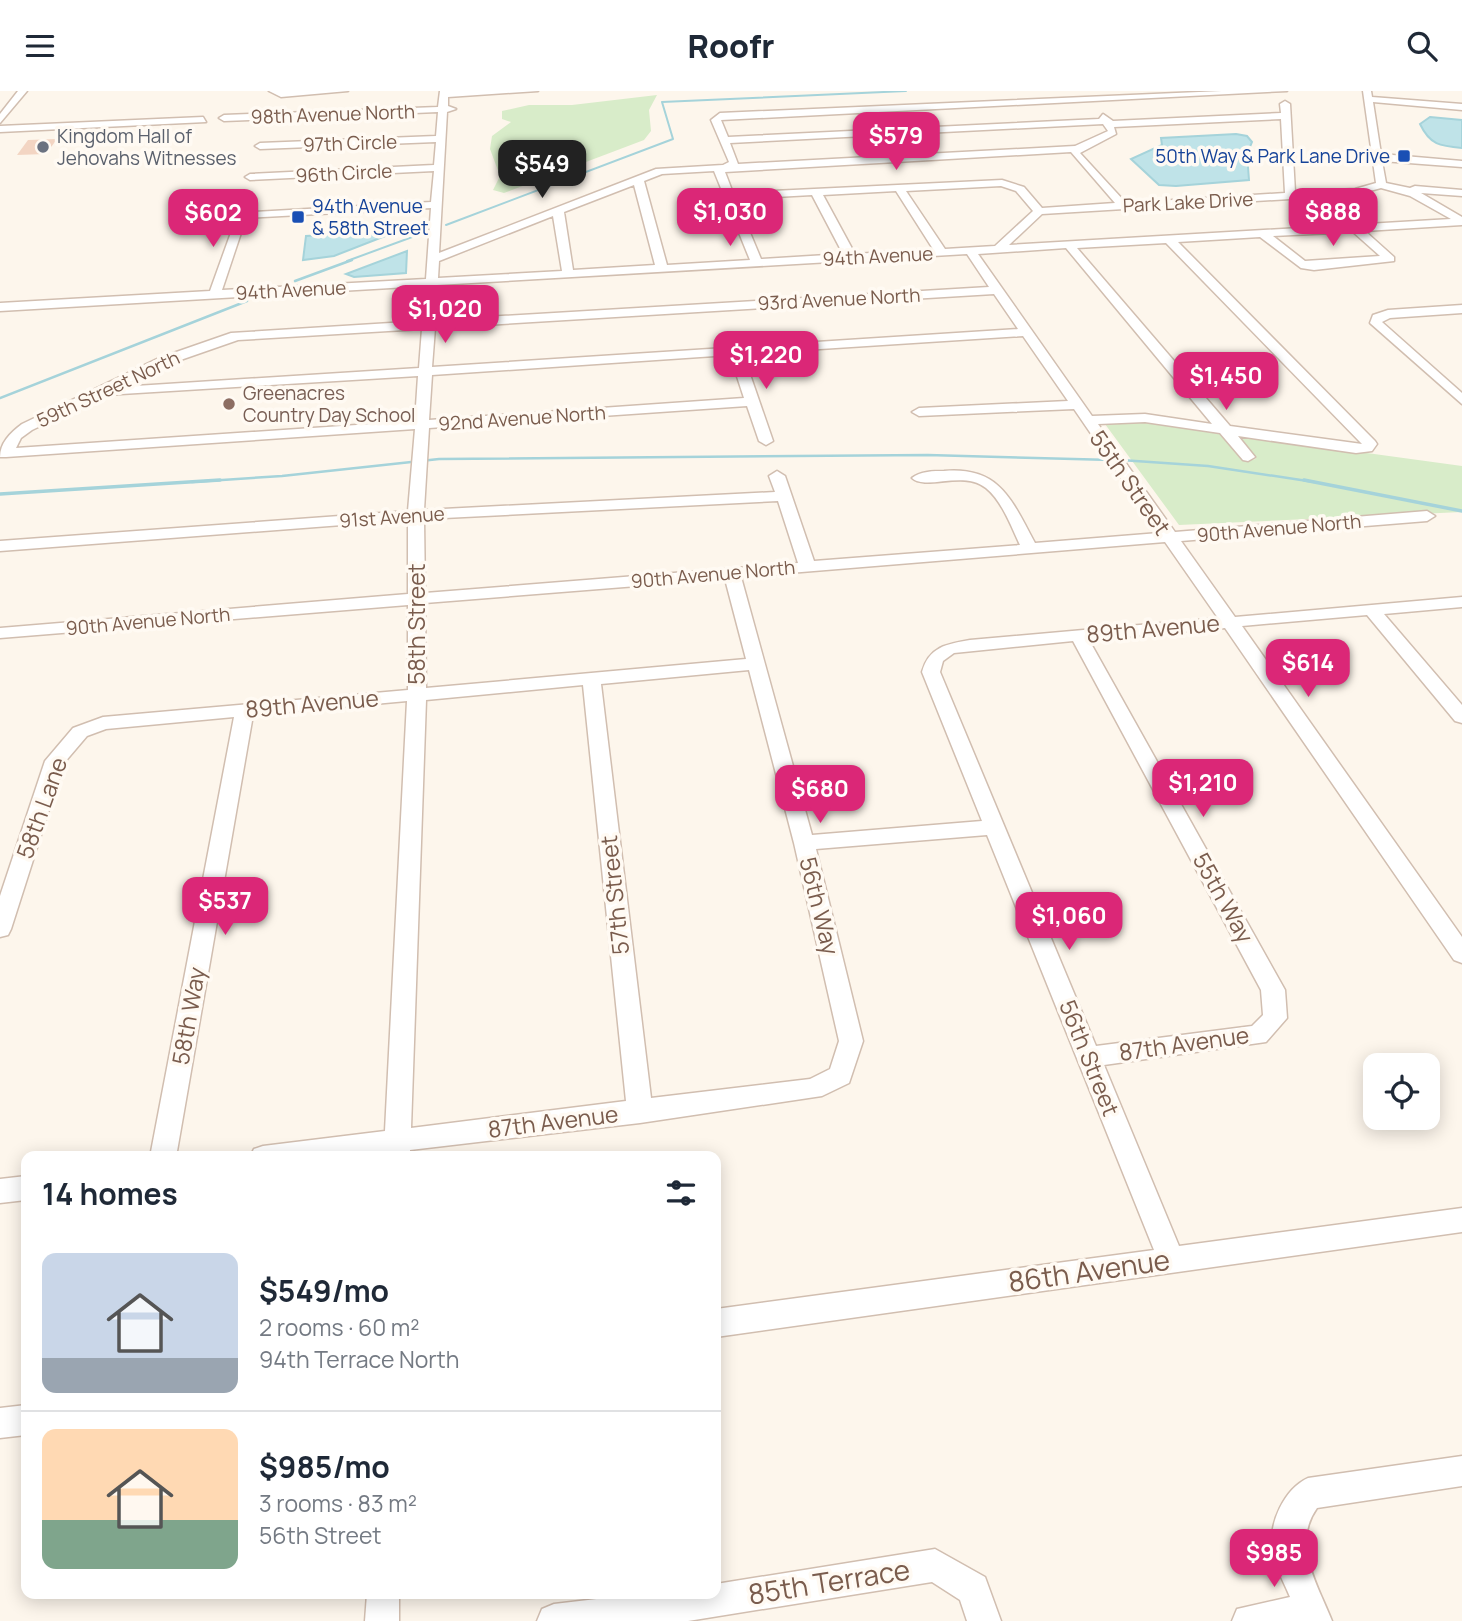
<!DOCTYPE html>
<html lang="en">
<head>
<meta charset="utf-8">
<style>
	:root { --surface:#fff; --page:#f6f6f7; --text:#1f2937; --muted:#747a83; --line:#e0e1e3; --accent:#db2777 }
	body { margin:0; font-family:Manrope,sans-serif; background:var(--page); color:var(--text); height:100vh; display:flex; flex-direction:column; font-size:26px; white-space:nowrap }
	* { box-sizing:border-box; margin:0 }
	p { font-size:23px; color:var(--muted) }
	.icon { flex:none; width:38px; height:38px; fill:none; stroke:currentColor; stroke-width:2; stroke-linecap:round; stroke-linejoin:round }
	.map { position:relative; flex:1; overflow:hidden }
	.sheet { position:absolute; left:21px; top:1060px; width:700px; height:448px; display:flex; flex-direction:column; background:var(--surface); border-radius:14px; box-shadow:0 4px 18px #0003 }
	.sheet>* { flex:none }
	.buttons { position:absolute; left:1363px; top:962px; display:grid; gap:14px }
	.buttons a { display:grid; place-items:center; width:77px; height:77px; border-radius:14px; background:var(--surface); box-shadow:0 4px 18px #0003; font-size:35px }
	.price { position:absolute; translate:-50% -60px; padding:0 16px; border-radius:14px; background:var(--accent); color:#fff; font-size:23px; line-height:46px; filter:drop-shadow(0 2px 4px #0008) }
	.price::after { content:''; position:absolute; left:50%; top:42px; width:21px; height:16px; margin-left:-10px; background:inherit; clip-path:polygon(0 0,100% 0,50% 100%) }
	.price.current { background:#222; color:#fff }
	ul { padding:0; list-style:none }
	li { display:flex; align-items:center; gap:21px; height:175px; padding:0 21px }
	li+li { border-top:2px solid var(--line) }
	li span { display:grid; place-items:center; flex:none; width:196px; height:140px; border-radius:14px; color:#555 }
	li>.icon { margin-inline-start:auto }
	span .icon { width:84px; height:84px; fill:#fffc; stroke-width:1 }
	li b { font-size:30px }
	h2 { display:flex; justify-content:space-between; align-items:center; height:84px; padding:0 21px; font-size:30px }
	header { display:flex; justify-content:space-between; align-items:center; height:91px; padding:0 21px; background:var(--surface); font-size:32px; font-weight:800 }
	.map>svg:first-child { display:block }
</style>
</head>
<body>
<header><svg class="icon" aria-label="menu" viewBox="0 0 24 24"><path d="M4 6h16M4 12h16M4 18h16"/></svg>Roofr<svg class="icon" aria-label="search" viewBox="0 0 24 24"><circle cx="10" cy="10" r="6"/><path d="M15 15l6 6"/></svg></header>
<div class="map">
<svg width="1462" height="1530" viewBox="0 0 1462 1530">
	<rect width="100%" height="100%" fill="#fdf6ec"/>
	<g fill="#d8ecc9">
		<polygon points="657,4 649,19 651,40 644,49 504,102 493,99 500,85 490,58 492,45 511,31 502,28 502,20 529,14 572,14"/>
		<polygon points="1143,330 1221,342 1246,370 1256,368 1235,344 1462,375 1462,421 1179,434 1105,333"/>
	</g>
	<g fill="#bfe3e8" stroke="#a5d3da" stroke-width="2">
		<path d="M1430 26 1462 29V57C1440 55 1430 54 1420 33Z"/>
		<polygon points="1236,43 1247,45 1252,51 1247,63 1249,89 1176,95 1159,94 1131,68 1162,54 1161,47"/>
		<polygon points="398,140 334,165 303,169 306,145"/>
		<polygon points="407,160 406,182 354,186 346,183"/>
	</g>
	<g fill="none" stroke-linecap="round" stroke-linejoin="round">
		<g stroke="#a5d3da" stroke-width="2">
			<polyline points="446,134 673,48 662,11 906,0"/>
			<polyline points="347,170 434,138"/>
		</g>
		<g stroke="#a5d3da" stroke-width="2.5">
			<polyline points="295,190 352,169"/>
			<polyline points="0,307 247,210"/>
			<polyline points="1121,369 1208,375 1314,391"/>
			<polyline points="192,391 282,385 439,368 928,364 1112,369"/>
		</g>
		<g stroke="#a5d3da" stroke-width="3.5">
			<polyline points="1304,389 1462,420"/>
			<polyline points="0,403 220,389"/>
		</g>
	</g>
	<polygon fill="#f3d5c3" points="57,48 46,63 17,64 28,49"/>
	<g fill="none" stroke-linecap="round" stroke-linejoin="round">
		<defs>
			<g id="minor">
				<polygon points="18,0 27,0 0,32 0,23"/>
				<polygon points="269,0 348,0 281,6"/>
				<path d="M440 0H538L448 6V15L456 18 447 21 439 162 656 78 723 74 729 71 711 29 720 22 1222 0H1287L721 29 728 46 1099 28 1103 23 1113 30 1281 22 1280 13 1285 10 1290 13 1295 101 1355 98 1376 92 1363 0H1371L1372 6 1462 13V19L1373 11 1381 63 1462 70V76L1382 70 1386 92 1410 97 1415 95 1462 99V105L1421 102 1462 126V134L1365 140 1394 166V170L1314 179 1301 177 1260 146 1178 151 1375 350 1377 353 1372 360 1356 362 1238 345 1255 366 1248 370 1243 369 1220 342 1145 331 1098 333 1175 441 1427 420 1435 425 1427 430 1181 450 1235 526 1462 506V516L1384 523 1462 614V632L1455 630 1367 524 1242 535 1462 846V872L1454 869 1225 537 1089 549 1285 899 1287 927 1266 951 1104 974 1179 1155 1462 1117V1141L716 1246V1218L1154 1159 987 744 816 758 863 950 849 992 822 1005 640 1032 410 1059V1066H384V1062L356 1066H250L254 1058 263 1055 385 1040 407 610 253 624 176 1066H150L234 626 106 638 87 645 64 672 11 838 8 844 0 846V805L45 670 73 637 103 626 408 599V514L0 547V537L408 503V429L0 460V450L408 420 415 338 6 366H0C0 352 10 342 22 333L159 267 231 242 423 230 425 195 0 220V212L210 200 238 122 431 111 434 80 250 89 245 86 250 83 434 74 436 51 260 58 255 55 260 52 436 45 438 21 224 30 219 27 224 24 438 16ZM1281 28 1285 102 1126 112 1080 62 1116 43 1114 36ZM1103 33 1108 40 1075 55 738 73 730 52ZM1071 61 1115 112 1042 117 1024 96 1002 89 733 102 725 81ZM714 80 750 169 667 174 644 90 662 83ZM634 94 655 174 573 179 564 121ZM1001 95 1016 100 1033 120 995 155 945 158 906 100ZM1381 97 1410 105 1451 128 1009 154 1042 123 1355 104ZM896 100 933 158 855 163 823 104ZM812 104 843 163 761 168 736 108ZM431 117 426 188 222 199 246 127ZM553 125 562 180 438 187 439 170ZM1353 141 1380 165 1305 170 1273 145ZM1166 152 1362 353 1230 335 1077 157ZM1066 157 1212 333 1145 323 1092 325 978 163ZM967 163 989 196 435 229 437 194ZM994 203 1018 238 432 276 435 237ZM422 238 419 277 120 296 169 273 238 249ZM1023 245 1068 310 919 317 912 321 919 325 1074 318 1159 442 1035 452C1012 410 1000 375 944 380 934 380 920 380 912 387 926 400 963 379 986 397 1002 410 1011 435 1020 454L814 470 785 385 777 380 769 385 775 401 424 419 429 337 747 315 759 350 766 354 773 350 743 263ZM730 264 744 307 429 329 432 284ZM418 285 415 330 16 357 21 347 32 339 105 304ZM778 410 798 472 425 502 424 428ZM1165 451 1218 527 970 549C946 553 929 556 922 581L982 730 812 744 741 486ZM725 488 746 568 426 597 425 512ZM1073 550 1261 899 1263 924 1252 935 1096 955 940 581 943 570 954 562ZM749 579 794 752 839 950 830 978 810 988 651 1007 601 593ZM583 594 626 1010 411 1037 426 609Z"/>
				<polygon points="203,26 206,31 0,41 0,35"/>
				<polygon points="1462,214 1462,222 1390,227 1382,231 1462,302 1462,313 1370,232 1373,224 1388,219"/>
				<polygon points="26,1085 26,1109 0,1112 0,1088"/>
				<polygon points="26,1314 26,1344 0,1347 0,1317"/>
				<path d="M1462 1365V1395L1317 1417C1291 1453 1318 1494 1332 1530H1232L1237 1518 1290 1506C1284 1491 1274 1474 1272 1458 1269 1432 1284 1398 1308 1387Z"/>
				<polygon points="935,1458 985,1486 1001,1530 967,1530 960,1509 932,1491 688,1530 537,1530 542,1518 554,1513 639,1503 716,1503 716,1493"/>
				<polygon points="367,1503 399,1503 399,1530 365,1530"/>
			</g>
		</defs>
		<use href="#minor" stroke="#d1beb0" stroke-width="3"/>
		<use href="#minor" fill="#fff" fill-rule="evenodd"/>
	</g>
	<circle fill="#6b7280" stroke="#fffaf3" stroke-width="2.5" cx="43" cy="56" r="7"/>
	<g fill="#1a4fb4" stroke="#fffaf3" stroke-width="2.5">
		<rect x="1397" y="58" width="14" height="14" rx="3.5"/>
		<rect x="291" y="119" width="14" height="14" rx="3.5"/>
	</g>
	<circle fill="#8d6e63" stroke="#fffaf3" stroke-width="2.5" cx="229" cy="313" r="7"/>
	<g text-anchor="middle" stroke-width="7" stroke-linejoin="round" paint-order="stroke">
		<g font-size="19" fill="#7a5c4d" stroke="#fffaf3">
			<text transform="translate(333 23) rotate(-2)" y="7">98th Avenue North</text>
			<text transform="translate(350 52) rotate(-2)" y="7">97th Circle</text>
			<text transform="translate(344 82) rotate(-3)" y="7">96th Circle</text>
			<text transform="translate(1188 111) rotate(-3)" y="7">Park Lake Drive</text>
			<text transform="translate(878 165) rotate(-3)" y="7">94th Avenue</text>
			<text transform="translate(291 199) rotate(-3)" y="7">94th Avenue</text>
			<text transform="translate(839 208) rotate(-3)" y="7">93rd Avenue North</text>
			<text transform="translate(108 298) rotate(-25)" y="7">59th Street North</text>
			<text transform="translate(522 327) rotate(-4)" y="7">92nd Avenue North</text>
			<text transform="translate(392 426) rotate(-4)" y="7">91st Avenue</text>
			<text transform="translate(1279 437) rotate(-5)" y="7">90th Avenue North</text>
			<text transform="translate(713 483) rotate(-5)" y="7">90th Avenue North</text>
			<text transform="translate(148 530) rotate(-5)" y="7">90th Avenue North</text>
		</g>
		<g font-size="19" fill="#5b616d" stroke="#fffaf3" text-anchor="start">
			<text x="57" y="52">Kingdom Hall of<tspan x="57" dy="22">Jehovahs Witnesses</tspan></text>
		</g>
		<g font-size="19" fill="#164399" stroke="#fffaf3" text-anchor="end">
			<text x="1390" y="72">50th Way &amp; Park Lane Drive</text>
			<text x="312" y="122" text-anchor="start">94th Avenue<tspan x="312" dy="22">&amp; 58th Street</tspan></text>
		</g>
		<g font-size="19" fill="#785e54" stroke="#fffaf3" text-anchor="start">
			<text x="243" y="309">Greenacres<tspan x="243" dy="22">Country Day School</tspan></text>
		</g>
		<g font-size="23" fill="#7a5c4d" stroke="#fffaf3">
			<text transform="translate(1130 392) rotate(55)" y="8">55th Street</text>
			<text transform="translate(417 533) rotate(-90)" y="8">58th Street</text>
			<text transform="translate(1153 538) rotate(-5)" y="8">89th Avenue</text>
			<text transform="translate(312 613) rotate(-5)" y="8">89th Avenue</text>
			<text transform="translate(42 717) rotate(-70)" y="8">58th Lane</text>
			<text transform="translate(615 804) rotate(-96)" y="8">57th Street</text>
			<text transform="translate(1223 807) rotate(61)" y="8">55th Way</text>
			<text transform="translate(819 815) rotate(76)" y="8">56th Way</text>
			<text transform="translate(189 925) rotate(-80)" y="8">58th Way</text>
			<text transform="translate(1184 953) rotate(-8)" y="8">87th Avenue</text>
			<text transform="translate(1089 967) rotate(68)" y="8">56th Street</text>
			<text transform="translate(553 1031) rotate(-7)" y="8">87th Avenue</text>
		</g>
		<g font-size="28" fill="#7a5c4d" stroke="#fffaf3">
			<text transform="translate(1089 1180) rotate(-8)" y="10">86th Avenue</text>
			<text transform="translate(829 1491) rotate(-9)" y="10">85th Terrace</text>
		</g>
	</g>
</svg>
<div class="buttons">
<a><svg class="icon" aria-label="locate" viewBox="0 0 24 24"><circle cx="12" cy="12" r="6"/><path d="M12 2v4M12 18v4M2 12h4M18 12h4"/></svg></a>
</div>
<b class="price" style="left:896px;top:81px">$579</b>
<b class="price current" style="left:542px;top:109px">$549</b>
<b class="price" style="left:730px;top:157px">$1,030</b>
<b class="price" style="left:1333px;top:157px">$888</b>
<b class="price" style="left:213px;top:158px">$602</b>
<b class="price" style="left:445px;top:254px">$1,020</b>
<b class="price" style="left:766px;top:300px">$1,220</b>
<b class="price" style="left:1226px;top:321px">$1,450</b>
<b class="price" style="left:1308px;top:608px">$614</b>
<b class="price" style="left:1203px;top:728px">$1,210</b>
<b class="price" style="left:820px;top:734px">$680</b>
<b class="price" style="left:225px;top:846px">$537</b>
<b class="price" style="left:1069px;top:861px">$1,060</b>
<b class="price" style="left:1274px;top:1498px">$985</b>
<section class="sheet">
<h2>14 homes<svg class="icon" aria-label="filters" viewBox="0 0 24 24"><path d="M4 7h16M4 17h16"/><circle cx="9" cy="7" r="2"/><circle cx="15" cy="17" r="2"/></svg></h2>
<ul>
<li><span style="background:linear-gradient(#c9d6e8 75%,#9aa5b1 0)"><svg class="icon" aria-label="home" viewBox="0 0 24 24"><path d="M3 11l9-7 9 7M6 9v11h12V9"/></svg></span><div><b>$549/mo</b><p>2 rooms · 60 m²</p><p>94th Terrace North</p></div></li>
<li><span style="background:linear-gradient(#ffd9b3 65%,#7fa58c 0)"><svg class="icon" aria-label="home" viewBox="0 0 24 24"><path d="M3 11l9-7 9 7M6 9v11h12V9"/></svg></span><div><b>$985/mo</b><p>3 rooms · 83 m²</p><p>56th Street</p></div></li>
</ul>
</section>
</div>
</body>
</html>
